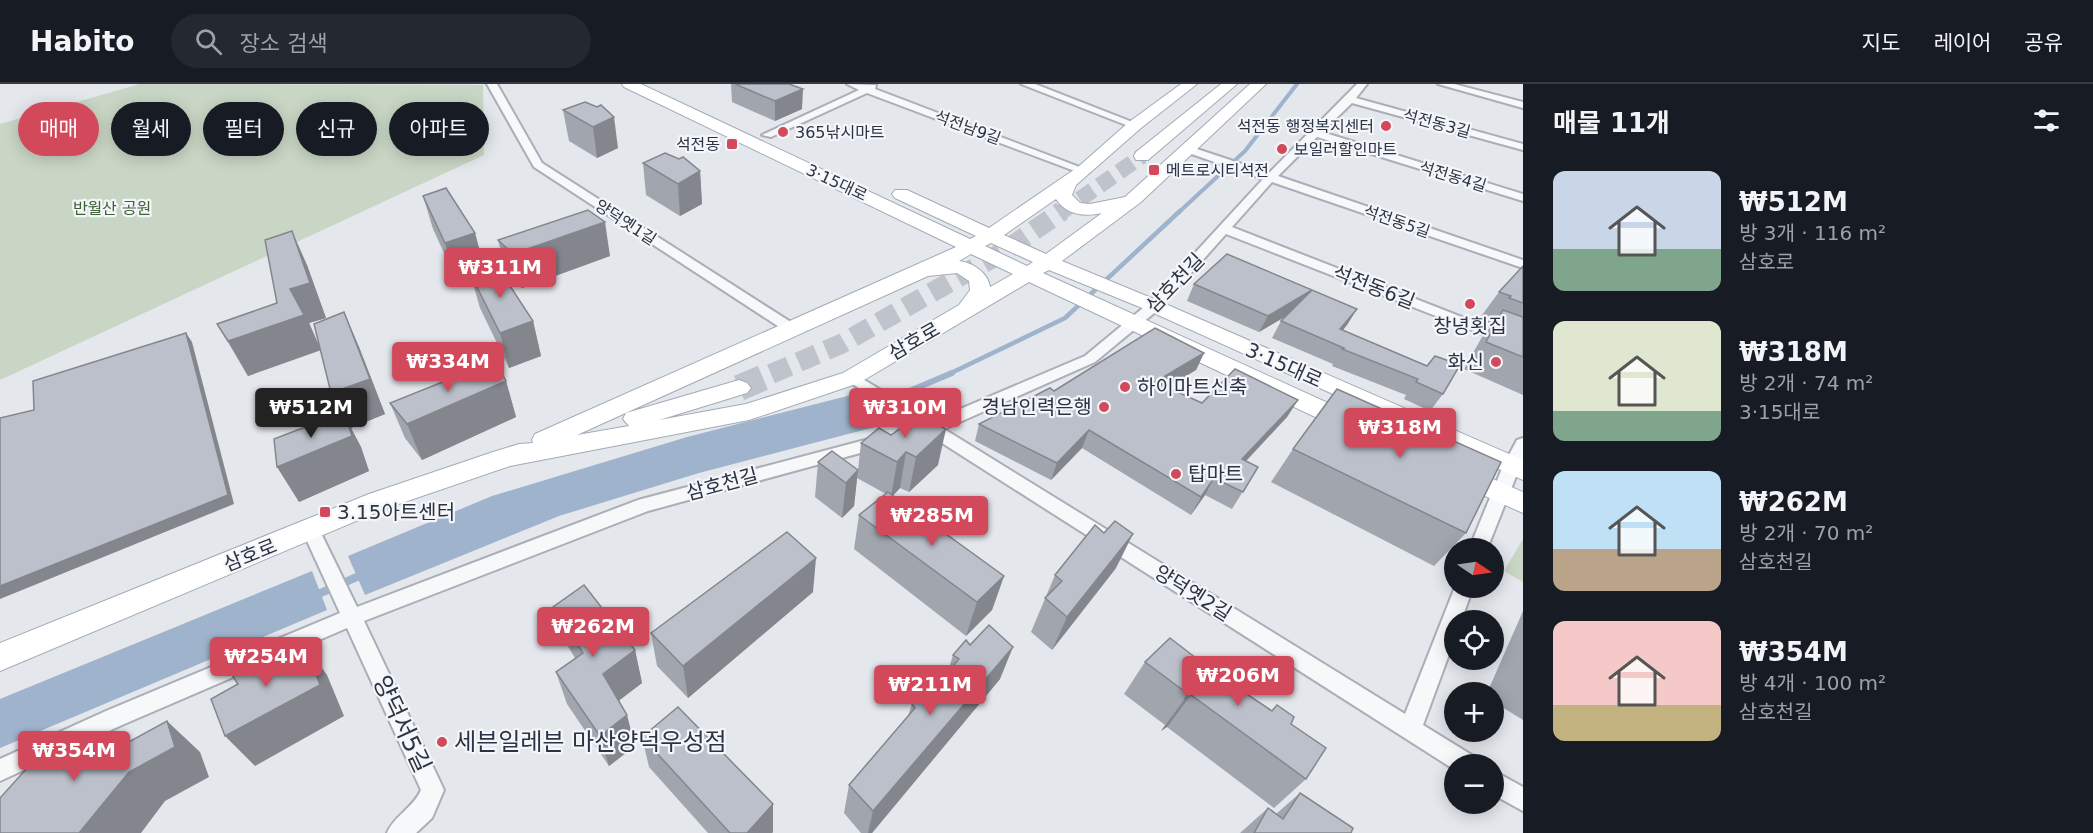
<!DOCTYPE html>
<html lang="ko">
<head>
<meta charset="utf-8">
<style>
	:root { --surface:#171b24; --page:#242831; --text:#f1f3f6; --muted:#9ea1a6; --line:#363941; --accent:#d1495b }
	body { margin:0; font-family:"DejaVu Sans","Noto Sans KR",sans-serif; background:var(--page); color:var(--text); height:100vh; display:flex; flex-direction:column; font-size:22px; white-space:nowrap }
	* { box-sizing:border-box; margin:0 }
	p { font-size:20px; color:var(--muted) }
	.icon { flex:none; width:33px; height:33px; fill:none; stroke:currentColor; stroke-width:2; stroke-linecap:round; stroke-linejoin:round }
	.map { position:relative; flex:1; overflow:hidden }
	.details { display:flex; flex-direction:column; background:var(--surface); width:570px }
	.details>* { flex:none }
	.banner { position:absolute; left:18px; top:18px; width:570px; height:54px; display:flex; gap:12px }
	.needle { width:39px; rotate:103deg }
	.buttons { position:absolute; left:1444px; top:454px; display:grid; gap:12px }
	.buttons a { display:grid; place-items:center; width:60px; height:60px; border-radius:50%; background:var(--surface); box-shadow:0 3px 15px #0003; font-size:30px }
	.price { position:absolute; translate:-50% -51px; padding:0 14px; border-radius:6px; background:var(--accent); color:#fff; font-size:20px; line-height:39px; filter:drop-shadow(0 2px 3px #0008) }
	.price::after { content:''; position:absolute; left:50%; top:36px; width:18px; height:14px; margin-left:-9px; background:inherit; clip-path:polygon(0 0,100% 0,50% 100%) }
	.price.active { background:#222; color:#fff }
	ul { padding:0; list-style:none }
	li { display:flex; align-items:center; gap:18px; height:150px; padding:0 30px }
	li span { display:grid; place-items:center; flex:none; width:168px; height:120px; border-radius:12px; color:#555 }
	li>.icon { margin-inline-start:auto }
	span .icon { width:72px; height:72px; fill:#fffc; stroke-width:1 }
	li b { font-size:26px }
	h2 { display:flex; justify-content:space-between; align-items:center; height:72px; padding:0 30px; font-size:26px }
	.pill { padding:0 21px; border-radius:27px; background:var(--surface); box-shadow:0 3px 15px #0003; font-size:21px; line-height:54px }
	.pill.active { background:var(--accent); color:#fff }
	header { display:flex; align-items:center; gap:36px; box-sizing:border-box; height:84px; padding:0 30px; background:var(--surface); border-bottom:2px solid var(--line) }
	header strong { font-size:28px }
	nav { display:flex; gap:33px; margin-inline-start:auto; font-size:21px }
	.search { width:420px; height:54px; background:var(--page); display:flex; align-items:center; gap:15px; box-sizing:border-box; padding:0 21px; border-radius:33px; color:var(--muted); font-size:22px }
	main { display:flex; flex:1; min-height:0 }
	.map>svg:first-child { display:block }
</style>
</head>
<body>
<header>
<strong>Habito</strong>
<div class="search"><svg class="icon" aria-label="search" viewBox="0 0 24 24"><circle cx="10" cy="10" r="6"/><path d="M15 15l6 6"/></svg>장소 검색</div>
<nav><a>지도</a><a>레이어</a><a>공유</a></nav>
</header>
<main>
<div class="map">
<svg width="1523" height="749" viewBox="0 0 1523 749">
	<rect width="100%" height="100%" fill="#e4e7ec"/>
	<g fill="#c9d6c5">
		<polygon points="140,0 483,1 484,71 0,296 0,40"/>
		<polygon points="1523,455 1523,498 1504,487"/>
	</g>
	<g fill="#9fb4cc">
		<polygon points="855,310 898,337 699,389 559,432 365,511 348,472 492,412 687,353"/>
		<polygon points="312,487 327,526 0,664 0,615"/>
	</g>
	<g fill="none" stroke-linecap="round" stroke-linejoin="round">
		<polyline stroke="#9fb4cc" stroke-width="4" points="1178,129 1245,67 1297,0"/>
		<polyline stroke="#9fb4cc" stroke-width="4.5" points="949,290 1065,234 1180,127"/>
		<g stroke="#9fb4cc" stroke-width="6">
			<polyline points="867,325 952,289"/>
			<polyline points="356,494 362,491"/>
		</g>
		<polyline stroke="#9fb4cc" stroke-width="8" points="314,512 359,492"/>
		<polyline stroke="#bfc3cb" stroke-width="16" stroke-dasharray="16 8" stroke-linecap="butt" points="1060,129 1142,72"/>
		<polyline stroke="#bfc3cb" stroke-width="20" stroke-dasharray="20 10" stroke-linecap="butt" points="771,290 841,260 1003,168 1062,127"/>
		<polyline stroke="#bfc3cb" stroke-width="26" stroke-dasharray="26 13" stroke-linecap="butt" points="739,304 774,289"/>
		<defs>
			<g id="street">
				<polygon points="487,0 497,0 542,79 797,242 799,245 797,248 787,248 534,83"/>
				<polygon points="847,0 876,1 875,5 1090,87 1088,89 1080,89 867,9 771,53 762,51 859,6"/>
				<polygon points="1021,0 1035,0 1140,41 1131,43"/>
				<polygon points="1357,0 1367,0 1356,14 1523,60 1523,66 1352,19 1322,48 1523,110 1523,117 1317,53 1278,92 1523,176 1523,184 1272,98 1232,143 1523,257 1523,266 1226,150 1159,225 1095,278 944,345 1405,630 1455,503 1473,504 1461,537 1455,537 1455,554 1423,641 1475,673 1478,681 1455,681 1455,686 928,350 917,354 911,352 909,348 911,344 916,343 844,294 851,289 856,291 932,337 1085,272 1149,219 1263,95 1183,67 1183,63 1191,63 1269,89"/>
				<polygon points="1438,0 1454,0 1523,18 1523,24"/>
				<path d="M880 352 886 354 888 358 886 362 648 427 364 537 444 706 432 734 416 749H387C394 732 413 724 421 706L347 544 122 641 0 697V675L106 627 340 529 302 446 305 441 311 439 317 441 357 523 638 416Z"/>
				<polygon points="1523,354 1523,375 1487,465 1469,465 1503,382 1517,356"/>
				<polygon points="1494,687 1523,703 1523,727 1494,711"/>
			</g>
			<g id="primary">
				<path d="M622 0H641L970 155 976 152 895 114 892 110 895 106H907L989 144 1078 83 1129 38 1181 0H1197L1141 44 1076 101 1072 111 1080 119 1090 120 1125 113 1250 0H1266L1141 118 1062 177 1161 218 1523 376V396L1147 226 1049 186 1043 189 1363 335 1366 341 1363 347 1354 349 1345 347 1029 198 859 299 749 336 510 382 387 424 0 587V559L369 410 493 368 519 360 533 359 532 356 535 350 956 163 624 3ZM1056 115C1066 131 1085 133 1102 129L1046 170 1004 151ZM991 159 1033 178 1027 182 985 162ZM971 170 1013 190 990 203C988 189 974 179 959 177ZM957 189 969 197 970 206 959 221 843 289 746 320 659 336 747 309 751 304 747 299 739 296 626 329 623 335 629 342 577 351 928 192Z"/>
				<polygon points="1221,0 1237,0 1148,76 1136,76 1134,72 1136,68"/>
				<polygon points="1458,380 1523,408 1523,429 1449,396 1445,389 1449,382"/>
			</g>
		</defs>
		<use href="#street" stroke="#a9aeb7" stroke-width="4"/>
		<use href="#primary" stroke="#a3abb8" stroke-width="2"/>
		<use href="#street" fill="#f7f8fa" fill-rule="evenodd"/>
		<use href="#primary" fill="#fff" fill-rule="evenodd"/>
	</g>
	<g fill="#a1a5ae">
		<polygon points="731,0 789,0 802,25 775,37 732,18"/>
		<polygon points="585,18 618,64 597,74 569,57 563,26"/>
		<polygon points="643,79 700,87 702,120 680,132 646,111"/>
		<polygon points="423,112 475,149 484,183 455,193 433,145"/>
		<polygon points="498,156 610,172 522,204 507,190"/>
		<polygon points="307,181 326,234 309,239 320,264 344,228 359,263 385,330 351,344 361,363 369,387 299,418 341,329 331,309 321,266 248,292 217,240 277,219"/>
		<polygon points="1523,182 1523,311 1464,285 1482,253 1491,242 1489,241 1490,239 1479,235 1499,208"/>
		<polygon points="470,189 533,237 541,272 509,284 480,224"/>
		<polygon points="1194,200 1357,225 1343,246 1443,310 1430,327 1404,315 1406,311 1332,282 1333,280 1272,254 1281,237 1286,232 1259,248 1187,217"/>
		<polygon points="1204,269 1196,286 1167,303 1202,319 1298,316 1287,333 1246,377 1258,383 1232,425 1205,411 1191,431 1082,364 1051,396 975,357 979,340 1054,307"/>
		<polygon points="506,297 516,333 422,376 405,354 390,319"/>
		<polygon points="879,344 938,381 909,408 900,404 893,412 1004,492 992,526 966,552 854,465 859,431 886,410 857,394 854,422 842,434 815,413 818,378 858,386 861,359"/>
		<polygon points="1293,365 1466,449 1434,482 1271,398"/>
		<polygon points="1116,484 1052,566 1031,548 1055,491"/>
		<polygon points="813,508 688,614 657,582 651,549"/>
		<polygon points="553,523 635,566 642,599 619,616 635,662 609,682 567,620 556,588 575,574 564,556"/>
		<polygon points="1523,527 1523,636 1494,618 1494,609 1487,609"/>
		<polygon points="953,571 1000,595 872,749 861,749 844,729 849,701 908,632 912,620 928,610 948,587"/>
		<polygon points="1209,574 1222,593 1291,640 1306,695 1274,724 1167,643 1161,647 1165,641 1124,610 1145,578 1205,580"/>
		<polygon points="642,653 773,720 773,748 772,749 708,749 649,683"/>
		<polygon points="1300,709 1351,749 1240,749 1268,724 1276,730"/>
	</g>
	<g fill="#83868d">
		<polygon points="803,5 802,25 775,37 775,17"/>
		<polygon points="614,33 618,64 597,74 593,43"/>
		<polygon points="700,87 702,120 680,132 678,100"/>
		<polygon points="605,138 610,172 522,204 513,170"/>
		<polygon points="292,147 307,181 326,234 309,239 321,266 248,292 228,257 303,231 290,205"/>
		<polygon points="475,149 484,183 455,193 445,159"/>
		<polygon points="1312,206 1302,223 1259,248 1268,232"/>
		<polygon points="1357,225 1347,241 1332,259 1340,245"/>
		<polygon points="344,228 359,263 385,330 351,344 361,363 369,387 299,418 277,383 349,345 331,309"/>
		<polygon points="533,237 541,272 509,284 500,249"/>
		<polygon points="186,249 192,258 234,420 0,515 0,502"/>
		<polygon points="1204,269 1196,286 1147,315 1155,298"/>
		<polygon points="506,297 516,333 422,376 407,340"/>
		<polygon points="1298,316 1287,333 1232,392 1242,375"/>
		<polygon points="946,345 938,381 909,408 916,373"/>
		<polygon points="1089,346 1082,364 1051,396 1057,379"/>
		<polygon points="906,368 900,404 891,413 897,378"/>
		<polygon points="858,386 854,422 842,434 846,399"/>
		<polygon points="1214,394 1205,411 1191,431 1201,413"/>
		<polygon points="1133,450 1116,484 1052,566 1067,533"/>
		<polygon points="816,474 813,508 688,614 683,582"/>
		<polygon points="1004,492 992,526 966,552 977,518"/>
		<polygon points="303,558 327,591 344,632 255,682 225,652"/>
		<polygon points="1013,563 1000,595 872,749 868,749 873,727"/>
		<polygon points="635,566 642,599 612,622 603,590"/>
		<polygon points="1191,611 1167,643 1161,647 1184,616"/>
		<polygon points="627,631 635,662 609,682 600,652"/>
		<polygon points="167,637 200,668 209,693 165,717 141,749 79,749"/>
		<polygon points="773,720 773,748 772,749 747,749"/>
	</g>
	<g fill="#bbc0ca" stroke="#83868d" stroke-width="1.5">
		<polygon points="735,0 789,0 803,5 775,17"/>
		<polygon points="585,18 597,23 601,21 614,33 593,43 563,26"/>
		<polygon points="665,69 679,75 683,73 700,87 678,100 643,79"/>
		<polygon points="446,104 475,149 445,159 423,112"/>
		<polygon points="588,126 605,138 513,170 498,156"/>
		<polygon points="292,147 310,199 290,205 304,231 228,257 217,240 277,219 265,156"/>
		<polygon points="1227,170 1357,225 1340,245 1427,282 1435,272 1460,281 1443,310 1416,298 1418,295 1342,265 1344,264 1281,237 1312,206 1268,232 1194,200"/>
		<polygon points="495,179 533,237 500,249 470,189"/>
		<polygon points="1523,182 1523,219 1509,214 1511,212 1499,208"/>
		<polygon points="1503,226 1523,233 1523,273 1486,258"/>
		<polygon points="344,228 370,295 331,309 314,240"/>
		<polygon points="1155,244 1204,269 1155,298 1202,319 1235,285 1298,316 1242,375 1258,383 1243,408 1214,394 1201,413 1089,346 1057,379 979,340 1050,304 1054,307"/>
		<polygon points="186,249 228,411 0,502 0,334 34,326 33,297"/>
		<polygon points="495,277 506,297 407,340 390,319"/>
		<polygon points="1337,305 1501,378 1466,449 1293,365"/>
		<polygon points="344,328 352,352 277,383 274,355"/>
		<polygon points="919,331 946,345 916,373 906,368 897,378 861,359 879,344 891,351"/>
		<polygon points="832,367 858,386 846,399 818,378"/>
		<polygon points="888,408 1004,492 977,518 859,431"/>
		<polygon points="1115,437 1133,450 1067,533 1045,514 1062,497 1055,491 1095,441 1104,449"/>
		<polygon points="787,448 816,474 683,582 651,549"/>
		<polygon points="584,501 635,566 603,590 627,631 600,652 556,588 583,569 553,523"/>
		<polygon points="989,541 1013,563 873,727 849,701 915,624 912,620 923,606 928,610 959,575 953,571 966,556 970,561"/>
		<polygon points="1170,554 1205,581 1209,574 1228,586 1220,592 1272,627 1277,621 1294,633 1291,640 1326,664 1306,695 1191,611 1184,616 1188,610 1145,578"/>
		<polygon points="303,558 320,601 225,652 211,615 238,600 232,591"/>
		<polygon points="678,623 773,720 747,749 730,749 642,653"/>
		<polygon points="167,637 175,663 129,688 79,749 0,749 0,714 57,651 116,665"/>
		<polygon points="1300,709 1353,744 1351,749 1254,749 1268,724 1283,735"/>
	</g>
	<g fill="#d1495b" stroke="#f4f6f9" stroke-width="2">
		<circle cx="1386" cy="42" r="6"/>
		<circle cx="783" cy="48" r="6"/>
		<rect x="726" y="54" width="12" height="12" rx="3"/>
		<circle cx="1282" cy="65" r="6"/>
		<rect x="1148" y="80" width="12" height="12" rx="3"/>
		<circle cx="1470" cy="220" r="6"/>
		<circle cx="1496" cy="278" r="6"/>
		<circle cx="1125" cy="303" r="6"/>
		<circle cx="1104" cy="323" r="6"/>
		<circle cx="1176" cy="390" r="6"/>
		<rect x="319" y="422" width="12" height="12" rx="3"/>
		<circle cx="442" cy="658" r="6"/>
	</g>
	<g text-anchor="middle" stroke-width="4.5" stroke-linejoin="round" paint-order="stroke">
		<g font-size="16" fill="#2b3445" stroke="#f4f6f9">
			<text transform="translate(1437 39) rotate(15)" y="6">석전동3길</text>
			<text transform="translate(968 43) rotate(20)" y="6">석전남9길</text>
			<text transform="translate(1453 92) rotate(17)" y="6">석전동4길</text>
			<text transform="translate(837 98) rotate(25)" y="6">3·15대로</text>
			<text transform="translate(1397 137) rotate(19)" y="6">석전동5길</text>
			<text transform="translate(626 138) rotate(33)" y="6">양덕옛1길</text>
		</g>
		<g font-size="16" fill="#2b3445" stroke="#f4f6f9" text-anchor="start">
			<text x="1374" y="48" text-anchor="end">석전동 행정복지센터</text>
			<text x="795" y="54">365낚시마트</text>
			<text x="720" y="66" text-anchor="end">석전동</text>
			<text x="1294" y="71">보일러할인마트</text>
			<text x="1166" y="92">메트로시티석전</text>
		</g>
		<g font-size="16" fill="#3f6138" stroke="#f4f6f9">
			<text x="112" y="130">반월산 공원</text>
		</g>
		<g font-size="20" fill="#2b3445" stroke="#f4f6f9">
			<text transform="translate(1175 199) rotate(-46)" y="7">삼호천길</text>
			<text transform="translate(1374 203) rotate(21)" y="7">석전동6길</text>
			<text transform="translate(914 257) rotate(-30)" y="7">삼호로</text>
			<text transform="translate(1284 281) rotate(24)" y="7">3·15대로</text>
			<text transform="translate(722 400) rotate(-15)" y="7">삼호천길</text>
			<text transform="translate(250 471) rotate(-22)" y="7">삼호로</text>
			<text transform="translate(1193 509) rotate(32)" y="7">양덕옛2길</text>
		</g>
		<g font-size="20" fill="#2b3445" stroke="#f4f6f9" text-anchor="start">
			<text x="1470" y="249" text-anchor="middle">창녕횟집</text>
			<text x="1484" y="285" text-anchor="end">화신</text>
			<text x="1137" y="310">하이마트신축</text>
			<text x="1092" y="330" text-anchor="end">경남인력은행</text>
			<text x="1188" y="397">탑마트</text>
			<text x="337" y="435">3.15아트센터</text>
		</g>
		<g font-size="24" fill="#2b3445" stroke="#f4f6f9">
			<text transform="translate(402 640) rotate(65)" y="8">양덕서5길</text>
		</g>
		<g font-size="24" fill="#2b3445" stroke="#f4f6f9" text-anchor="start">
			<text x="454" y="666">세븐일레븐 마산양덕우성점</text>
		</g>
	</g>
</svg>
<div class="buttons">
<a><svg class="needle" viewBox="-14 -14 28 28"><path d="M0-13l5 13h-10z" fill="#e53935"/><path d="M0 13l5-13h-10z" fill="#9ea1a6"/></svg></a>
<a><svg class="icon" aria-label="locate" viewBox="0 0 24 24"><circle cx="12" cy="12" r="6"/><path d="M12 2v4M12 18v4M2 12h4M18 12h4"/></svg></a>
<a>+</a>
<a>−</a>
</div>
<b class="price" style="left:500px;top:215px">₩311M</b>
<b class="price" style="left:448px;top:309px">₩334M</b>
<b class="price active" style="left:311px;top:355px">₩512M</b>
<b class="price" style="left:905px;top:355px">₩310M</b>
<b class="price" style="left:1400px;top:375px">₩318M</b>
<b class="price" style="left:932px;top:463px">₩285M</b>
<b class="price" style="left:593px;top:574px">₩262M</b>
<b class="price" style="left:266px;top:604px">₩254M</b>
<b class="price" style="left:1238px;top:623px">₩206M</b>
<b class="price" style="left:930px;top:632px">₩211M</b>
<b class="price" style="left:74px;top:698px">₩354M</b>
<div class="banner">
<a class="pill active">매매</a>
<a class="pill">월세</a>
<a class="pill">필터</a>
<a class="pill">신규</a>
<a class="pill">아파트</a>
</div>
</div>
<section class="details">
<h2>매물 11개<svg class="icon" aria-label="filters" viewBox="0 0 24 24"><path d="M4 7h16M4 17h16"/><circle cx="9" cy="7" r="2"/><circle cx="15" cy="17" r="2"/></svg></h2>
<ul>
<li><span style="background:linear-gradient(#c9d6e8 65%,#7fa58c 0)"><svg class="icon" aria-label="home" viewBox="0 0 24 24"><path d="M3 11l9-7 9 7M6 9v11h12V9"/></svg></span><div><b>₩512M</b><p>방 3개 · 116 m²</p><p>삼호로</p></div></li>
<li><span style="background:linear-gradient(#dfe7d0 75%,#7fa58c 0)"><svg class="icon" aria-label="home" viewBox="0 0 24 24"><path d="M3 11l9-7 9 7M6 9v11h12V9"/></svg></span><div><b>₩318M</b><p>방 2개 · 74 m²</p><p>3·15대로</p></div></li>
<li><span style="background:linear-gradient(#bfe0f5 65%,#b9a48a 0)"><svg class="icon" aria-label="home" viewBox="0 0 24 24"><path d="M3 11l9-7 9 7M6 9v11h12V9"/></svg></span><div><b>₩262M</b><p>방 2개 · 70 m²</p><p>삼호천길</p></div></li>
<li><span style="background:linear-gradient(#f6c9c9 70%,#c2b280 0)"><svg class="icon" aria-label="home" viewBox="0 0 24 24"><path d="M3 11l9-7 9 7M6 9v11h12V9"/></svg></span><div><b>₩354M</b><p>방 4개 · 100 m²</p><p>삼호천길</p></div></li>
</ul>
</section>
</main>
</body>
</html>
